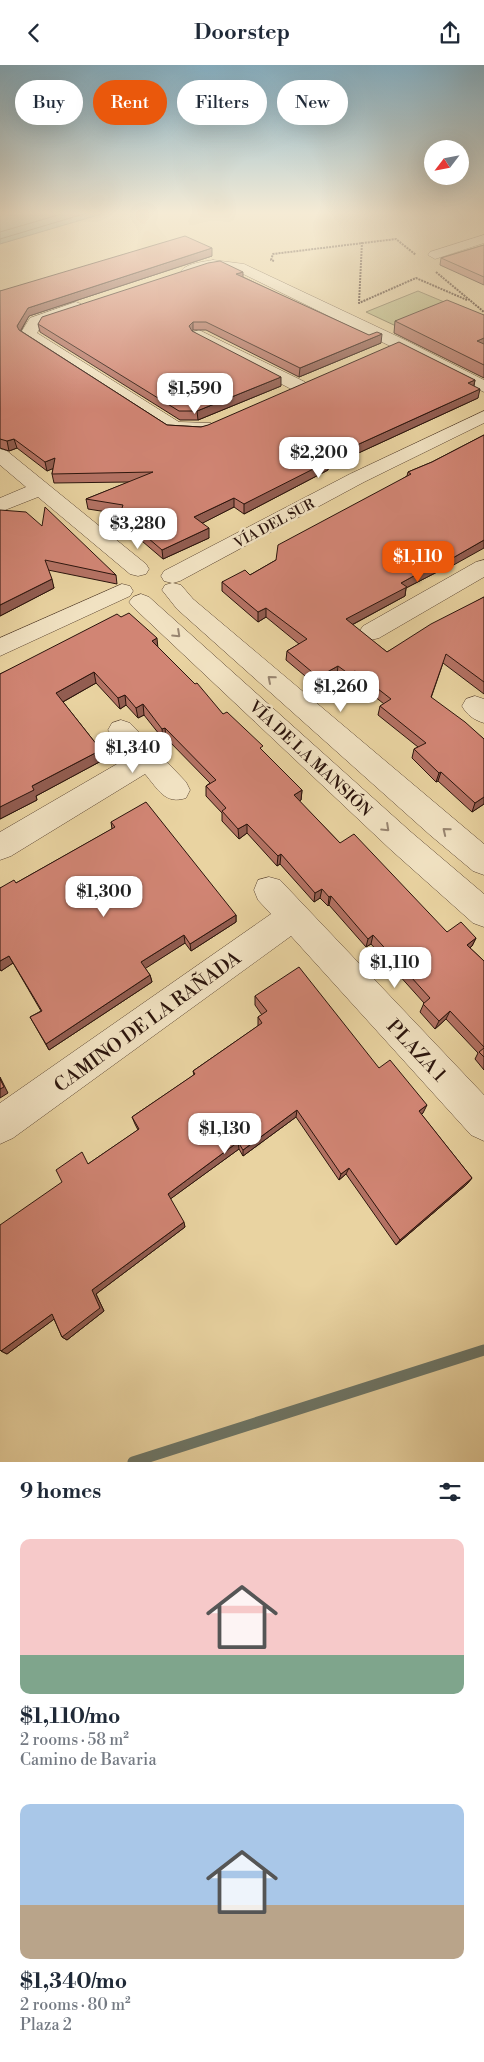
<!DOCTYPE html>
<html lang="en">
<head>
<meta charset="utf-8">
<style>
	:root { --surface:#fff; --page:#f2f2f3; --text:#1f2937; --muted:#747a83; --accent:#ea580c }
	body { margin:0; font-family:"Libre Bodoni",serif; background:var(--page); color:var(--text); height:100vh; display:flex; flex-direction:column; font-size:19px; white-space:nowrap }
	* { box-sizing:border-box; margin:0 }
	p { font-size:16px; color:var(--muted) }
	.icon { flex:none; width:28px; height:28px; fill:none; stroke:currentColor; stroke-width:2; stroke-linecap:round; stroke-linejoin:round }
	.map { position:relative; height:1397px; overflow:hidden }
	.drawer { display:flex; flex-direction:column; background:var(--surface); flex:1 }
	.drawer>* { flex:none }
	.hud { position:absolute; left:15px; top:15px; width:455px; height:45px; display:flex; gap:10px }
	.needle { width:32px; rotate:238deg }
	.fabs { position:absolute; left:424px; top:75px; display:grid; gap:10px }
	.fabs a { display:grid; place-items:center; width:45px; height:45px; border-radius:50%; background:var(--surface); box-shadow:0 5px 20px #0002; font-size:25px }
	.price { position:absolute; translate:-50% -42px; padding:0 11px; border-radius:10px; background:#fff; color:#222; font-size:16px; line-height:32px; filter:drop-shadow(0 1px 2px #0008) }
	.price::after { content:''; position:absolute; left:50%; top:30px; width:15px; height:11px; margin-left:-8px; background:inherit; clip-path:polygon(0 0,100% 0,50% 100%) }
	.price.selected { background:var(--accent); color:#fff }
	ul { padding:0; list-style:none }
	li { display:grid; align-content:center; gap:10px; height:265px; padding:0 20px }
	li span { display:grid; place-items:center; height:155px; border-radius:10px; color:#555 }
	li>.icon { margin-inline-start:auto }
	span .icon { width:90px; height:90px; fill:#fffc; stroke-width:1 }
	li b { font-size:21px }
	h2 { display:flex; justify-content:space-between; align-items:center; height:60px; padding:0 20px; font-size:21px }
	.chip { padding:0 18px; border-radius:22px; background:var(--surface); box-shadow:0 5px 20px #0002; font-size:18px; line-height:45px }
	.chip.selected { background:var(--accent); color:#fff }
	header { display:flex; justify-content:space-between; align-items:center; height:65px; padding:0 20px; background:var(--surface); font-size:22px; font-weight:600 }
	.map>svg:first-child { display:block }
</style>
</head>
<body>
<header><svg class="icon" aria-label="back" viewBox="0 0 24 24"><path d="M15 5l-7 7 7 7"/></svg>Doorstep<svg class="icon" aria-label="share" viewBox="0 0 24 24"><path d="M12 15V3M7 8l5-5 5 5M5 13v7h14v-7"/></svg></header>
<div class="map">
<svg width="484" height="1397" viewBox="0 0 484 1397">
	<rect width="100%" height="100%" fill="#e9d3a1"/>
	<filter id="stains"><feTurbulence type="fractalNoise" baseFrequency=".004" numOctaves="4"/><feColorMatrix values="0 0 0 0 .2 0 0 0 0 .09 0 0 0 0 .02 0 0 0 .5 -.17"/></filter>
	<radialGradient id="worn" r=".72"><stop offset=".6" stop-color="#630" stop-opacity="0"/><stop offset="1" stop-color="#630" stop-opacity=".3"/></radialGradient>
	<polygon fill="#babb82" stroke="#726847" points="418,226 449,239 396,261 366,247"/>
	<polygon fill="#97b8a5" stroke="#6c7668" points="0,148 105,148 0,179"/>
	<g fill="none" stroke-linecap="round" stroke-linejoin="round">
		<g stroke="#616658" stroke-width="1">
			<polyline points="0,167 65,148"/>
			<polyline points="0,174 87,148"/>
		</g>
		<polyline stroke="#6c7668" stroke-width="11" points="133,1397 484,1285"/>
		<defs>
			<g id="minor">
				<polygon points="484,170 484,178 435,194 428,190 430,187"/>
				<path d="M213 195 244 199 405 275 484 315V327L235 205 213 204 188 210 183 209 181 206C187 198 203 197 213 195Z"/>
				<polygon points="76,237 81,239 84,242 81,245 42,259 37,268 179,357 211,358 213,362 211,366 175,369 168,367 22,272 20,269 30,253"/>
				<polygon points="199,265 305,317 308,321 305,325 299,326 293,325 193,273 191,270 193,267"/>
				<polygon points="484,346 484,358 364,417 180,516 173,518 181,520 193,534 484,779 484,810 473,806 430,770 177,544 162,525 165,520 172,518 164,516 161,511 164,506 350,409"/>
				<polygon points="0,384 7,386 146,499 149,504 146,509 138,511 130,509 38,432 0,447 0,433 26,422 0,400"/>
				<polygon points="484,495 484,512 379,573 371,575 363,573 359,567 363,561 476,497"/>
				<polygon points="122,519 130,521 133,526 130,531 0,591 0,573"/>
				<polygon points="141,529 149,532 411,767 484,829 484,862 473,858 391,785 133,542 129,537 133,532"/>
				<path d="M475 631 484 634V658C474 655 467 650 462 641L466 634Z"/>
				<path d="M121 655 130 658 186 717 190 725 186 733C165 740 158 724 145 709L11 791 0 795V767L129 692 108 665 112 658Z"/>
				<polygon points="269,812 280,815 484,1030 484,1076 471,1070 291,871 13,1073 0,1079 0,1038 271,849 258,835 254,825 258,815"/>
			</g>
		</defs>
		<use href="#minor" stroke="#5a4431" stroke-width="1"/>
		<g stroke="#2b140c" stroke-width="2" stroke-dasharray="2 1" stroke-linecap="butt">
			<polyline points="362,177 359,238 416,213 467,235"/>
			<polyline points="274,196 271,195 273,189 396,174 416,190"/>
			<polyline points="436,207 484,247"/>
		</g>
		<use href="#minor" fill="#f1e2c2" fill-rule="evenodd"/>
	</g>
	<g fill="#b47264" stroke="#2b140c">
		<polygon points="484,180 484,220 440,200 441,193"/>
		<polygon points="212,191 29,251 21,266 167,360 201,362 475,315 474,321 478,333 328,402 328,405 244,449 234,442 202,458 209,473 163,494 122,459 120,449 88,444 86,434 129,417 54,418 52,409 53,403 47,406 17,383 9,386 0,383 0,226"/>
		<polygon points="243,212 381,278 299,312 206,265 193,265 192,266 281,321 198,355 180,355 40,267 38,259"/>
		<polygon points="484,250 484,313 394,268 395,256"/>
		<polygon points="484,370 441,507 439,506 406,523 405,531 352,560 387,587 484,532 484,629 443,598 431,633 484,674 484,739 472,747 438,716 436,717 412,693 414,684 418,682 378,650 380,641 384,639 354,615 347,619 337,610 317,621 286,595 287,586 299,579 266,552 258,557 222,526 222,517 250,510 276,495 407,411 408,407 432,397"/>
		<polygon points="42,461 116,510 117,519 48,505 54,523 0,551"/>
		<polygon points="121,552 158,582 223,649 263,686 302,725 301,735 299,736 340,778 447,867 476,873 472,881 470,883 484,896 484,1005 475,994 478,988 446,954 435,964 420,947 424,938 371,879 366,882 329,840 328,841 320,833 314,837 280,799 277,801 247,768 239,774 222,756 222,748 206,731 206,721 210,718 166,673 163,674 144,650 138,653 126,640 120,644 96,618 63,637 101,685 103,695 36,731 37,735 0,754 0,609"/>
		<polygon points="111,757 236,850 236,857 191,886 185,878 145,903 150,910 152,917 49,985 30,952 41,946 13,898 1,906 0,904 0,823 16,818 112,764"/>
		<polygon points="255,931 379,1003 423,1048 421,1049 472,1113 467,1119 396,1180 346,1109 339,1115 296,1052 243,1091 239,1084 170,1134 185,1162 96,1229 104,1246 67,1275 62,1272 54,1254 7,1289 1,1286 88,1099 138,1065 135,1059 132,1052 194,1010 193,1006 258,961 258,952 262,950 255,940"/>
	</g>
	<g fill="#925d51" stroke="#2b140c">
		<polygon points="212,183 212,191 29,251 18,270 17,261 28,243"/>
		<polygon points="243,207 243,214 236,209"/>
		<polygon points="193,257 193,265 189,269 189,261"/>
		<polygon points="382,269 381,278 299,312 300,303"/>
		<polygon points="484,273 484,283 477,276"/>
		<polygon points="281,312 281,321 198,355 197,346"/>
		<polygon points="475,315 473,324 468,318"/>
		<polygon points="480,324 478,333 328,402 328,405 244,449 244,439 326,394"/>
		<polygon points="14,374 17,383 9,386 7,376"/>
		<polygon points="55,393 57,402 47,406 45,397"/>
		<polygon points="234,433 234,442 195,462 194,452"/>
		<polygon points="209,463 209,473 163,494 162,485"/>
		<polygon points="484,475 484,483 441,507 444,498"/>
		<polygon points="441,496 439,506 406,523 405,531 344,564 346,554 401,518"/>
		<polygon points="52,514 54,523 0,551 0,540"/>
		<polygon points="266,543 266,552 258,557 258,547"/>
		<polygon points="157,573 158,584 152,576"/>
		<polygon points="338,601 337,610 317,621 318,612"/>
		<polygon points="355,606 354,615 347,619 349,609"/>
		<polygon points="94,607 96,618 59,639 56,628"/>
		<polygon points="125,630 126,640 120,644 118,633"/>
		<polygon points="143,639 144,650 138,653 136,643"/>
		<polygon points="165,663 166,673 163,674 162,664"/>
		<polygon points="101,685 103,695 36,731 37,735 0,754 0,742 32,721"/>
		<polygon points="441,707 438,716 436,717 439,708"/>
		<polygon points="302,725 301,735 293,740 294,730"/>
		<polygon points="484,732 484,739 472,747 475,738"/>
		<polygon points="247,759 247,768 239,774 238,764"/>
		<polygon points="281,789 280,799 277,801 278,791"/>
		<polygon points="322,824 320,833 314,837 315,828"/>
		<polygon points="331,831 329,840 328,841 329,832"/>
		<polygon points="236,850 236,857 191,886 190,879"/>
		<polygon points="184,870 185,878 143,905 141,897"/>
		<polygon points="373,870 371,879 366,882 368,874"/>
		<polygon points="476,873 472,881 463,888 467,880"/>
		<polygon points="9,891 13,898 1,906 0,904 0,896"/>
		<polygon points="150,910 152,917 49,985 46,979"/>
		<polygon points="450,946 446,954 435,964 439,956"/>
		<polygon points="0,1012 8,1028 0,1033"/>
		<polygon points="427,1040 423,1048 415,1054 419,1046"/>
		<polygon points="297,1045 296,1052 243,1091 243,1085"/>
		<polygon points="238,1077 239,1084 169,1135 168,1129"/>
		<polygon points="349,1103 346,1109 339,1115 341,1109"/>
		<polygon points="472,1113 467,1119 396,1180 400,1175"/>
		<polygon points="184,1157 185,1162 96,1229 104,1246 67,1275 62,1272 92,1225"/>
		<polygon points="52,1249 57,1252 7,1289 1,1286"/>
	</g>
	<g fill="#d18574" stroke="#2b140c">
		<polygon points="185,171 212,183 28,243 17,261 19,265 167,360 201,362 208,360 399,277 475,315 468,318 480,324 326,394 329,396 244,439 234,433 194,452 209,463 162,485 120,449 123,440 86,434 153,407 52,409 55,393 45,397 14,374 7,376 0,374 0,226"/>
		<polygon points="484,180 484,212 441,193"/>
		<polygon points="220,196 243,207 236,209 369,270 377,267 382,269 300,303 206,257 193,257 189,261 192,266 281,312 197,346 179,346 38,259 42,252 208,198"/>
		<polygon points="447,235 484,250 484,273 477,276 484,279 484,300 395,256"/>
		<polygon points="484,370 484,475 444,498 441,496 401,518 407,522 346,554 387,587 431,559 484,532 484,617 446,589 431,632 465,657 484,674 484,732 475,738 441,707 439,708 414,684 426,678 380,641 391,634 355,606 349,609 338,601 318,612 287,586 307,574 266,543 258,547 222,517 245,505 250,510 276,495 278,480 411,409 408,407 432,397"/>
		<polygon points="45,442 116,510 45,495 52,514 0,540 0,445 26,447 42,461"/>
		<polygon points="129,548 157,573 152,576 195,619 197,618 223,649 227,647 263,681 260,683 302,725 294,730 340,778 354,769 447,867 461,857 476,873 467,880 484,896 484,982 450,946 439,956 423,939 430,933 373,870 368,874 331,831 329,832 322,824 315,828 281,789 278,791 247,759 238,764 222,746 226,743 206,721 216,715 165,663 162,664 143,639 136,643 125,630 118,633 94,607 56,628 101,685 32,721 34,725 0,742 0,609 117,549 121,552"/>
		<polygon points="146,737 236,850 190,879 184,870 141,897 150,910 46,979 30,952 42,946 9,891 0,896 0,823 14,815 16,818 115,762 111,757"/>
		<polygon points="299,902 379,1003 390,995 427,1040 419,1046 472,1113 400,1175 349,1103 341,1109 297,1045 243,1085 238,1077 168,1129 184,1157 92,1225 100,1243 62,1272 52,1249 1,1286 0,1285 0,1160 62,1117 56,1105 82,1087 88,1099 139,1064 132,1052 195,1009 193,1006 262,958 258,952 267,946 255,931"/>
		<polygon points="484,983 484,992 479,987"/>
		<polygon points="0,1014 4,1022 0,1024"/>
	</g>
	<defs><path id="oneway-chevron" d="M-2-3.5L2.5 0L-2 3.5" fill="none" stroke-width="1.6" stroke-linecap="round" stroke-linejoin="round" transform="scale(1.25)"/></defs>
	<g stroke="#988570">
		<use href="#oneway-chevron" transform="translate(177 569) rotate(43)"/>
		<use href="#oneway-chevron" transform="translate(271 614) rotate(-139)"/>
		<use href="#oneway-chevron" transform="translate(386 763) rotate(43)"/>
		<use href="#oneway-chevron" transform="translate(446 766) rotate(-141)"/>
	</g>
	<linearGradient id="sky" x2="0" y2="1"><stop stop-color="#87b6cd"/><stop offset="0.43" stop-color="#f5ebd5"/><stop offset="1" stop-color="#f5ebd5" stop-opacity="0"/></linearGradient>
	<rect width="484" height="344" fill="url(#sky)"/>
	<g text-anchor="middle" stroke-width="5" stroke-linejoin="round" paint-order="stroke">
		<g font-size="14" fill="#2b140c" stroke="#f1e2c2">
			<text transform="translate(274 458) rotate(-28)" y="5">VÍA DEL SUR</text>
		</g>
		<g font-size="16" fill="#2b140c" stroke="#f1e2c2">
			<text transform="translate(311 693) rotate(43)" y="6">VÍA DE LA MANSIÓN</text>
		</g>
		<g font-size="19" fill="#2b140c" stroke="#f1e2c2">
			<text transform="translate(147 956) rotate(-36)" y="7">CAMINO DE LA RAÑADA</text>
			<text transform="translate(417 985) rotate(47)" y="7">PLAZA 1</text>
		</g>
	</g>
	<rect width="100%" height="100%" filter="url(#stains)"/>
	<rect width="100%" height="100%" fill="url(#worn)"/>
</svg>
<div class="fabs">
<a><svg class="needle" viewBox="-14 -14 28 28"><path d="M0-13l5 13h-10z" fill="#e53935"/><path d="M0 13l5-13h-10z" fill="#747a83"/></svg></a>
</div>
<b class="price" style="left:195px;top:350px">$1,590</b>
<b class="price" style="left:319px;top:414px">$2,200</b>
<b class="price" style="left:138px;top:485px">$3,280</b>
<b class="price selected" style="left:418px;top:518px">$1,110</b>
<b class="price" style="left:341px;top:648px">$1,260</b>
<b class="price" style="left:133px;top:709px">$1,340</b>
<b class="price" style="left:104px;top:853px">$1,300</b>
<b class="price" style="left:395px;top:924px">$1,110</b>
<b class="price" style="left:225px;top:1090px">$1,130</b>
<div class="hud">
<a class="chip">Buy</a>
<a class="chip selected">Rent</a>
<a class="chip">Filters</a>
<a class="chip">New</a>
</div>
</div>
<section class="drawer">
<h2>9 homes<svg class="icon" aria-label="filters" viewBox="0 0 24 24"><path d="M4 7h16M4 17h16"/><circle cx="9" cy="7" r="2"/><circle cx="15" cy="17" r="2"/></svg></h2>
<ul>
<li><span style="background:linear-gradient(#f6c9c9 75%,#7fa58c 0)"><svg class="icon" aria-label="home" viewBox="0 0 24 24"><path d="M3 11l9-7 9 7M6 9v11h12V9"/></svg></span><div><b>$1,110/mo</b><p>2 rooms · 58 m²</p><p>Camino de Bavaria</p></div></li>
<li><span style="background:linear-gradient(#a9c7e8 65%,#b9a48a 0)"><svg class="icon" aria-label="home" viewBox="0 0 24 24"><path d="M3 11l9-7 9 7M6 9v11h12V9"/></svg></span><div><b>$1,340/mo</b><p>2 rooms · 80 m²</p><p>Plaza 2</p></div></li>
</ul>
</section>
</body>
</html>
